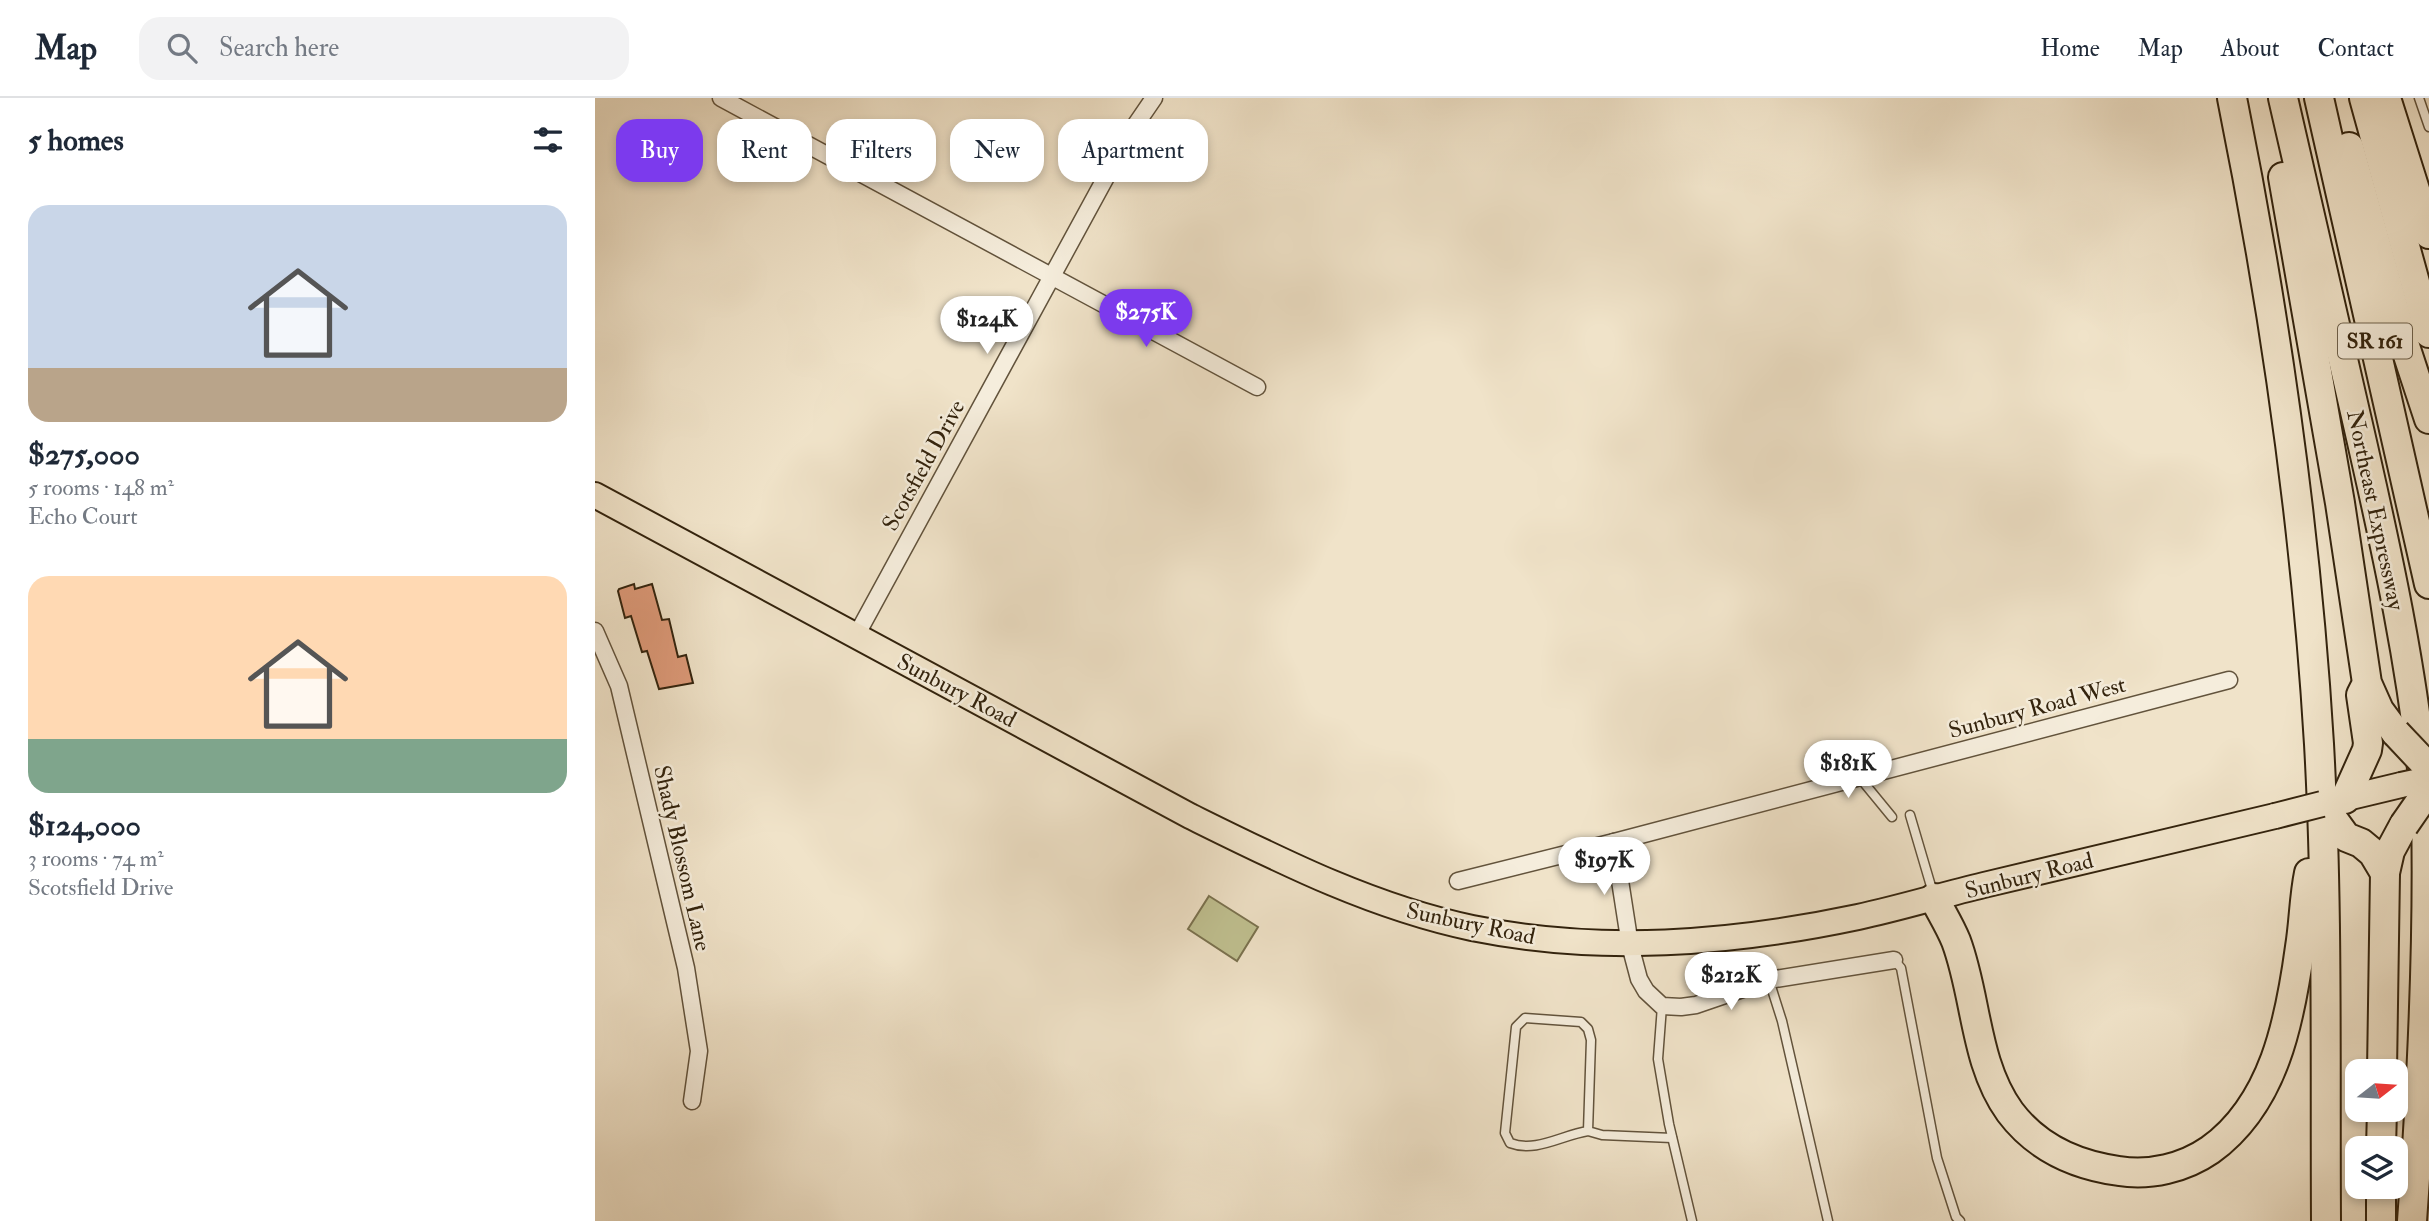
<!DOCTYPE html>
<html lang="en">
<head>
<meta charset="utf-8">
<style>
	:root { --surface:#fff; --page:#f2f2f3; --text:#1f2937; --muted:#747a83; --line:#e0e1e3; --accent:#7c3aed }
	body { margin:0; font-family:"IM FELL Double Pica",serif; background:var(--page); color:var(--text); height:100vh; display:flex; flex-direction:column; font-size:26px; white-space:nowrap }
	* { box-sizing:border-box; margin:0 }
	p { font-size:23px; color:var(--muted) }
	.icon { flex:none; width:38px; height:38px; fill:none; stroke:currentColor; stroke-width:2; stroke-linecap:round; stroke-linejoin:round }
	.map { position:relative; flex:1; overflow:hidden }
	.drawer { display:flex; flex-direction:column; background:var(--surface); width:595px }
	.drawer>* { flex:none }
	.top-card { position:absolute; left:21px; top:21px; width:665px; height:63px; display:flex; gap:14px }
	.needle { width:46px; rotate:73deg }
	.buttons { position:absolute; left:1750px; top:961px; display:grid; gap:14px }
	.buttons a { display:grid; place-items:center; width:63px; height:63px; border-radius:14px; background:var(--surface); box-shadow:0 4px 10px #0003; font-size:35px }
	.price { position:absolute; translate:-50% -60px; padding:0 16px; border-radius:24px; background:#fff; color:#222; font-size:23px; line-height:46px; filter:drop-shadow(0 2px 4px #0008) }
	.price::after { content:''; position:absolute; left:50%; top:42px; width:21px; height:16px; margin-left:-10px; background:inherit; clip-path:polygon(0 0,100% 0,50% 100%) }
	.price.current { background:var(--accent); color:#fff }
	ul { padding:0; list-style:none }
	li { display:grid; align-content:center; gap:14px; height:371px; padding:0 28px }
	li span { display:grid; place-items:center; height:217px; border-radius:21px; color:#555 }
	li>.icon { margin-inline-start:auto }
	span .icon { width:126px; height:126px; fill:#fffc; stroke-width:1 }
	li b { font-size:30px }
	h2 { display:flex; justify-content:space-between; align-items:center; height:84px; padding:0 28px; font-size:30px }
	.pill { padding:0 24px; border-radius:21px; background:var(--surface); box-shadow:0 4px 10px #0003; font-size:24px; line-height:63px }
	.pill.current { background:var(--accent); color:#fff }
	header { display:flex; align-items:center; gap:42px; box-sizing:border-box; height:98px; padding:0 35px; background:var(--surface); border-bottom:2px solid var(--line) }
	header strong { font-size:33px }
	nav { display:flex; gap:38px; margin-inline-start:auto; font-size:24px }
	.search { width:490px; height:63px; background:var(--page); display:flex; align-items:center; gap:18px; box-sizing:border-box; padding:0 24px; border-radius:21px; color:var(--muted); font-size:26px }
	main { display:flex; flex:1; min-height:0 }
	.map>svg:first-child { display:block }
</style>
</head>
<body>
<header>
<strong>Map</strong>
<div class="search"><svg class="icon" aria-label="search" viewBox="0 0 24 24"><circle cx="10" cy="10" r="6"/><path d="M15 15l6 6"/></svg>Search here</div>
<nav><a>Home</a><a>Map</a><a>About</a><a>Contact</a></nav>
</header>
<main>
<section class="drawer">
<h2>5 homes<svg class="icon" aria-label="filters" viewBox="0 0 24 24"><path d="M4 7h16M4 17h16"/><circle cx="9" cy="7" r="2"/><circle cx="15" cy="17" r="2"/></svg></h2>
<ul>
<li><span style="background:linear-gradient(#c9d6e8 75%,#b9a48a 0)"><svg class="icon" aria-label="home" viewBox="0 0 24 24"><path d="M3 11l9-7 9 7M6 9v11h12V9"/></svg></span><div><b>$275,000</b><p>5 rooms · 148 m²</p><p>Echo Court</p></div></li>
<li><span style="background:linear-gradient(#ffd9b3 75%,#7fa58c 0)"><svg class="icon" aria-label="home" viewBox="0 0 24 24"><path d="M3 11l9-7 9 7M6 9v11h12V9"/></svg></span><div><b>$124,000</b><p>3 rooms · 74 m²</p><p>Scotsfield Drive</p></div></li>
</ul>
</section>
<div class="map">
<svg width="1834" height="1123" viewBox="0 0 1834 1123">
	<rect width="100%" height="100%" fill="#f0e3c9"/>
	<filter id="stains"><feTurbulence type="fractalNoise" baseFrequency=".00286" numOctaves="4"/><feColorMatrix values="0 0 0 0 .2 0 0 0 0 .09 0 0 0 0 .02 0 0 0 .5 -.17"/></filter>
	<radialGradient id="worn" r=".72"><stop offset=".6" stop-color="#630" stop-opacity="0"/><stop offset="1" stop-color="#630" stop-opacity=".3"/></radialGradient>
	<polygon fill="#c0c191" stroke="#7a724f" stroke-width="2" points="614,798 663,829 642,863 593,831"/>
	<polygon fill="#dd9978" stroke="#33230d" stroke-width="2" points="39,486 40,491 57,486 67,522 74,521 83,559 91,557 98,585 64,591 52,553 47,554 36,518 30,520 23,493 24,491"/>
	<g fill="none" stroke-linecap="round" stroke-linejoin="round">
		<defs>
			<g id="lane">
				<polyline points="1824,0 1834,29"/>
				<polyline points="1265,680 1297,719"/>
				<polyline points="1315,717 1338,795"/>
				<polyline points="1299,862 1306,870 1342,1060 1361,1119 1365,1123"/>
				<polyline points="1174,882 1187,923 1233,1123"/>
				<polyline points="1067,908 1063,961 1074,1026 1097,1123"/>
				<path d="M993 1033C967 1037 941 1055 915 1045L910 1035 921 929 930 920 986 924 993 931 996 942 993 1033 1007 1037 1077 1040"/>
			</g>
			<g id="street">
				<polyline points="126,0 662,289"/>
				<polyline points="0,533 24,588 91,870 104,953 97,1003"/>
				<polyline points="261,538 535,35 559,0"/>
				<polyline points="1019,744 1035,847 1044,881 1051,893 1067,908 1086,909 1101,907 1174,882 1299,862"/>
				<polyline points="863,783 1019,744 1634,582"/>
			</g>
			<g id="primary">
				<path d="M0 397 595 718C686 763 777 809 877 830 1006 856 1135 846 1263 819 1305 810 1347 797 1389 787 1486 764 1583 741 1680 718"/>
				<polyline points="1735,704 1806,687"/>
			</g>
			<g id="highway">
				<path d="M1637 0C1680 213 1711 429 1724 646 1733 805 1730 964 1731 1123"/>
				<path d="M1688 0C1712 106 1737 212 1761 318 1791 448 1820 578 1831 712 1834 848 1827 987 1817 1123"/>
				<polyline points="1724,0 1834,486"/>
				<polyline points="1769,0 1834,235"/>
				<polyline points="1791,0 1834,136"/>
				<polyline points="1754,49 1806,236 1834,321"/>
				<polyline points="1688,79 1745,405 1772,585 1784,612 1801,635"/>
				<polyline points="1750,701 1772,652 1773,645 1766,597 1769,591"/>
				<polyline points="1727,706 1751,739 1766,745 1778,755 1790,775"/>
				<path d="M1339 800C1346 814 1355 828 1361 843 1382 899 1379 964 1415 1014 1442 1050 1480 1067 1524 1073 1555 1078 1589 1070 1615 1052 1679 1006 1695 923 1705 849 1709 825 1709 799 1714 775"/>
				<polyline points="1787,973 1790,775 1795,753 1809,727"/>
				<polyline points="1786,1050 1787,1012"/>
				<polyline points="1786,1088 1786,1123"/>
			</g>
		</defs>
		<use href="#lane" stroke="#62533c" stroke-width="11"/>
		<use href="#street" stroke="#62533c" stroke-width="19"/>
		<use href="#primary" stroke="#33230d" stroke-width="28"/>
		<use href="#highway" stroke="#33230d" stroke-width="32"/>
		<use href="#lane" stroke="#f5eddc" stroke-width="8"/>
		<use href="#street" stroke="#f5eddc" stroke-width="16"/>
		<use href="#primary" stroke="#f0e3c9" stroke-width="24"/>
		<use href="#highway" stroke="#f0e3c9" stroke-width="28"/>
		<defs>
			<g id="primary-bridge">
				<polyline points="1806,687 1834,681"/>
				<polyline points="1680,718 1727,706"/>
			</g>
			<g id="highway-bridge">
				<polyline points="1801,635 1834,670"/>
				<polyline points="1809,727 1834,691"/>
			</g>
		</defs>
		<use href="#primary-bridge" stroke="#33230d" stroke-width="28" stroke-linecap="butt"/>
		<use href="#highway-bridge" stroke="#33230d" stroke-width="32" stroke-linecap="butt"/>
		<use href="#primary-bridge" stroke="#f0e3c9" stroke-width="24"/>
		<use href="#highway-bridge" stroke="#f0e3c9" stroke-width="28"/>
	</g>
	<g text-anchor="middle" stroke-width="5" stroke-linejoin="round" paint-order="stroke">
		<rect fill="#f5eddc" stroke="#6d604b" stroke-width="2" x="1743" y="225.5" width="74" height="35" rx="5"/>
		<g font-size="21" font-weight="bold" fill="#33230d">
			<text x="1780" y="250">SR 161</text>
		</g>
		<g font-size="23" fill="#33230d" stroke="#f5eddc">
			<text transform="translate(328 367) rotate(-61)" y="8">Scotsfield Drive</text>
			<text transform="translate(1781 412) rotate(78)" y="8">Northeast Expressway</text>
			<text transform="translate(362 592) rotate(28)" y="8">Sunbury Road</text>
			<text transform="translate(1442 609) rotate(-15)" y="8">Sunbury Road West</text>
			<text transform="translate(88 760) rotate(77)" y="8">Shady Blossom Lane</text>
			<text transform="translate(1434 777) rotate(-14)" y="8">Sunbury Road</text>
			<text transform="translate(876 825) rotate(12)" y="8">Sunbury Road</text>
		</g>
	</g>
	<rect width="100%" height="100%" filter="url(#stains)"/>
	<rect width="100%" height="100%" fill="url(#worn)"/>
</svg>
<div class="buttons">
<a><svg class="needle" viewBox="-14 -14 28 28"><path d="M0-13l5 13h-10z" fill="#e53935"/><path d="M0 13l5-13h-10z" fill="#747a83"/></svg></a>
<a><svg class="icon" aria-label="layers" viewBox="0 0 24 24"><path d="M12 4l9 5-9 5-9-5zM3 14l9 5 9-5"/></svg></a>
</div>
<b class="price current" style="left:551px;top:251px">$275K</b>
<b class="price" style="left:392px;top:258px">$124K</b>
<b class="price" style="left:1253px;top:702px">$181K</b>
<b class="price" style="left:1009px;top:799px">$197K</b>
<b class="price" style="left:1136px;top:914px">$212K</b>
<div class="top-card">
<a class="pill current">Buy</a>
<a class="pill">Rent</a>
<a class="pill">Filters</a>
<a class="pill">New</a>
<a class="pill">Apartment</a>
</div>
</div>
</main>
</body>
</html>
